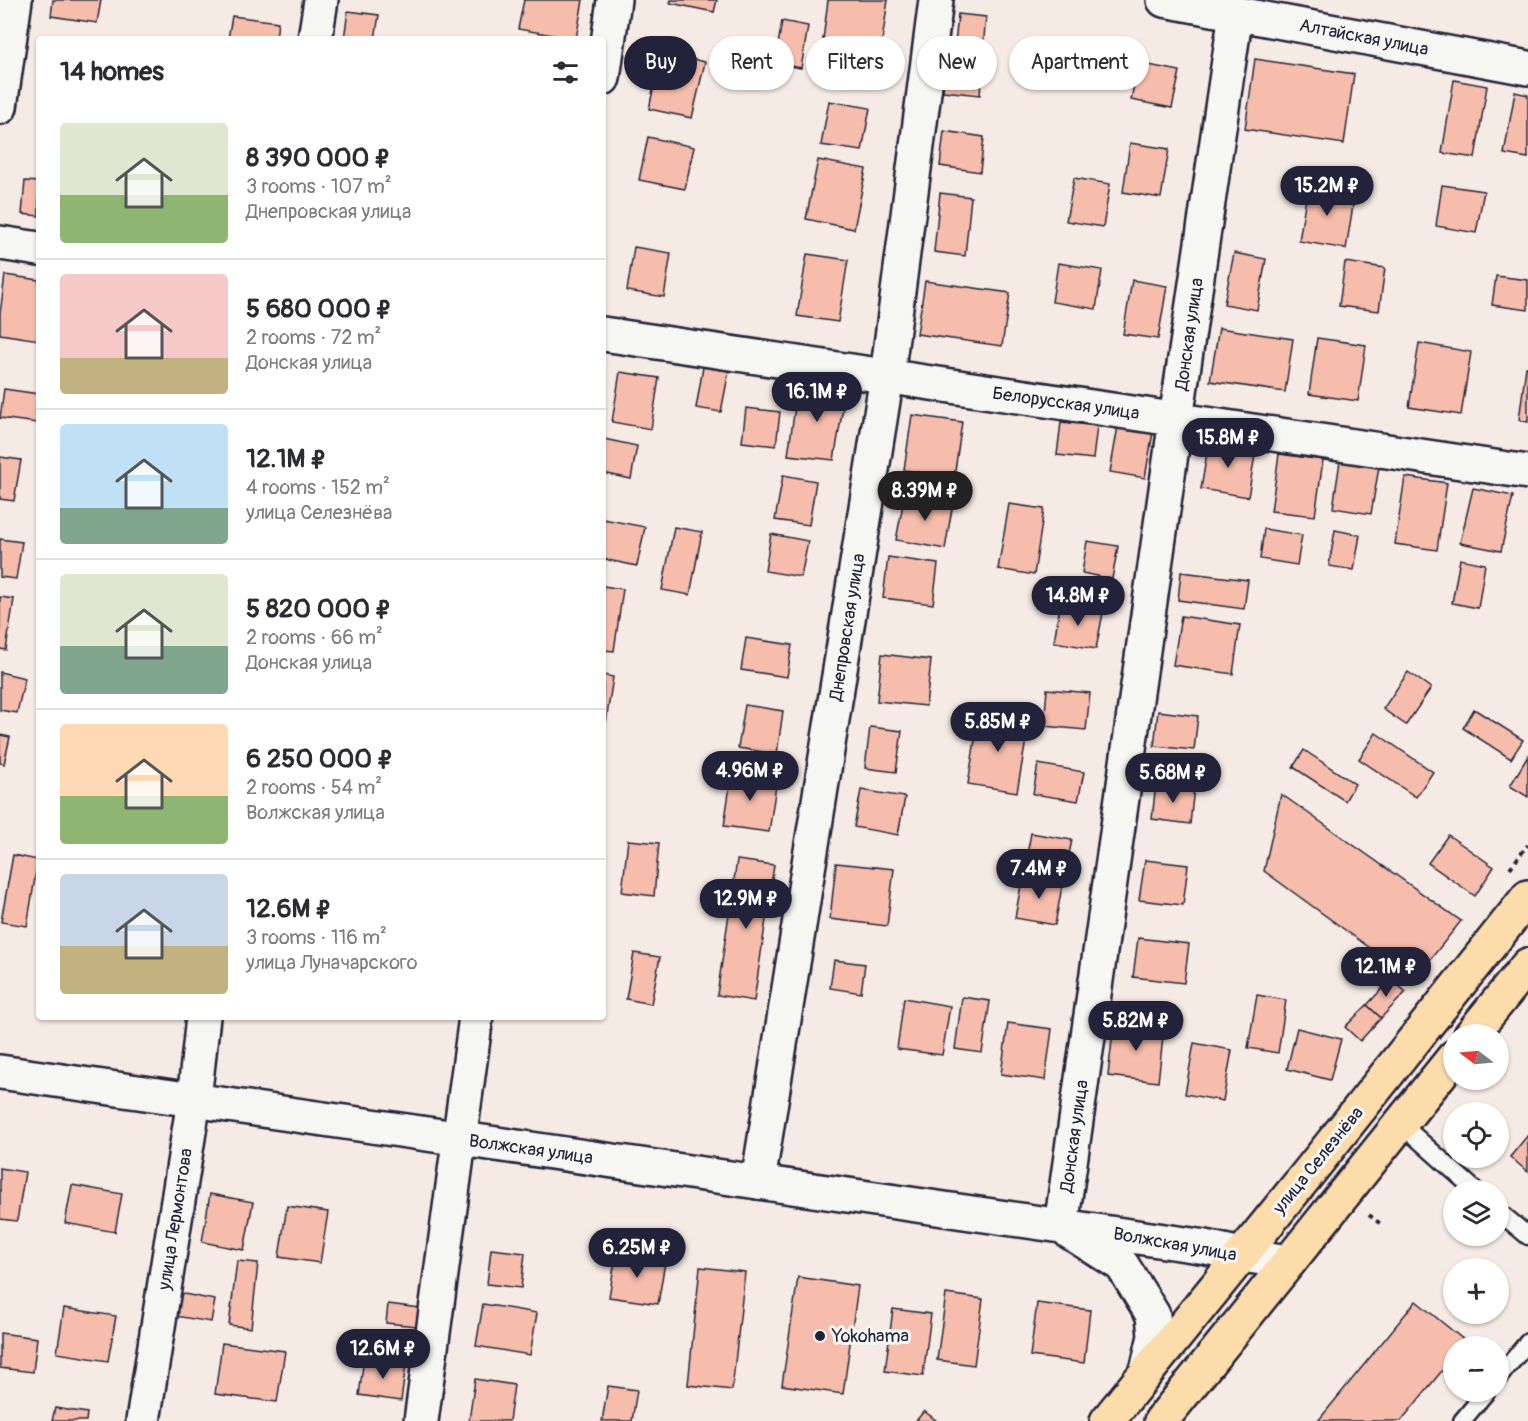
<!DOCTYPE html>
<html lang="en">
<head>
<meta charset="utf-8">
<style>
	:root { --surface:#fff; --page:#f2f2f3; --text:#2b2b33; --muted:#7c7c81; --line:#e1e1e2; --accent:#22223b }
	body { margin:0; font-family:Pangolin,sans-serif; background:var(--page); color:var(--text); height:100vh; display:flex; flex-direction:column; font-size:22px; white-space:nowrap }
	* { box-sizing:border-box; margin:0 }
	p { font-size:20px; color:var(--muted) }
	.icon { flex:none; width:33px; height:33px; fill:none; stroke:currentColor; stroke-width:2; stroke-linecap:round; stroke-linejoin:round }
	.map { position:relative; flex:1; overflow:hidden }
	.side { position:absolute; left:36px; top:36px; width:570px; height:984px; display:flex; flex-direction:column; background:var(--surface); border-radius:6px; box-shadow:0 2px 4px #0004 }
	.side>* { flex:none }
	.guide { position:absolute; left:624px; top:36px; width:570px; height:54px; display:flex; gap:12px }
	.needle { width:39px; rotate:286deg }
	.buttons { position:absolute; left:1443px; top:1024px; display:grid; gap:12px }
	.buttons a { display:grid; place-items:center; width:66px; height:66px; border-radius:50%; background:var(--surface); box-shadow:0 2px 4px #0004; font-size:30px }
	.price { position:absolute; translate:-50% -51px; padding:0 14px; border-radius:21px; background:var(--accent); color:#fff; font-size:20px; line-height:39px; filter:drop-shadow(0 2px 3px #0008) }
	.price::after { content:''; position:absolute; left:50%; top:36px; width:18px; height:14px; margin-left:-9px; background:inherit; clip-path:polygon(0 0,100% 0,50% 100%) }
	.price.active { background:#222; color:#fff }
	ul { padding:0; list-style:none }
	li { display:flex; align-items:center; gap:18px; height:150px; padding:0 24px }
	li+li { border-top:2px solid var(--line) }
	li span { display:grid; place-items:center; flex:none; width:168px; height:120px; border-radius:6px; color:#555 }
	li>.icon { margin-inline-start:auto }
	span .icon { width:72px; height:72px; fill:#fffc; stroke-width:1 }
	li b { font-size:26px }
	h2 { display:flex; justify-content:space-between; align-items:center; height:72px; padding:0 24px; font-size:26px }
	.chip { padding:0 21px; border-radius:27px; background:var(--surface); box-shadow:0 2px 4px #0004; font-size:21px; line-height:54px }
	.chip.active { background:var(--accent); color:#fff }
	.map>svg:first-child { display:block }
</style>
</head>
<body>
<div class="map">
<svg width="1528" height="1421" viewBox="0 0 1528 1421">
	<rect width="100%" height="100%" fill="#f6ebe4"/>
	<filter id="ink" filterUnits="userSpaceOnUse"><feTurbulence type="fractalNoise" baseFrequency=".0167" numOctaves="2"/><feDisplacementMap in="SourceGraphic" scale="12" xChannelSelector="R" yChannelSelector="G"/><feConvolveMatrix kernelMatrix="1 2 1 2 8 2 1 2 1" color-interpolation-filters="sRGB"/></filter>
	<g filter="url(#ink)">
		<g fill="#f6bdac" stroke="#22223b" stroke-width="1.5">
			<polygon points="53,0 101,0 97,23 51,16"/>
			<polygon points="524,0 583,0 576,39 518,29"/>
			<polygon points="671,0 717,0 714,12 670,3"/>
			<polygon points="828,0 888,0 881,48 823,40"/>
			<polygon points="348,11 379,15 375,39 344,39"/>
			<polygon points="958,14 986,17 982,57 954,55"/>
			<polygon points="232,16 278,22 276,39 228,39"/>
			<polygon points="782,21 808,26 801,68 775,63"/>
			<polygon points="661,52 705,62 692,118 649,109"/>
			<polygon points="1255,59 1354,74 1344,144 1245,129"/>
			<polygon points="1138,63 1180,71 1172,108 1131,100"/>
			<polygon points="945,66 982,71 980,95 943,91"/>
			<polygon points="1454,80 1487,86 1475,158 1442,153"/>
			<polygon points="1515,92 1528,95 1528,158 1504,154"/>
			<polygon points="829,101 870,108 862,151 821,145"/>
			<polygon points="944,131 984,137 980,172 940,166"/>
			<polygon points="648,137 694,147 685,189 639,180"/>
			<polygon points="1130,143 1169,149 1161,198 1123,192"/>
			<polygon points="818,160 866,169 854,229 806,219"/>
			<polygon points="1074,178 1110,184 1103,227 1066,221"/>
			<polygon points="25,181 39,182 39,216 22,214"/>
			<polygon points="1308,185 1355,193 1346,249 1299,241"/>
			<polygon points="1442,185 1484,191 1476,233 1436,226"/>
			<polygon points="940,193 971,197 965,256 934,252"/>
			<polygon points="634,247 671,253 664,297 627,291"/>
			<polygon points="1234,253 1266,259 1257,310 1224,304"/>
			<polygon points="807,254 848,260 838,322 797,316"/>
			<polygon points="1345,262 1385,268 1379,311 1339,306"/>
			<polygon points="1058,263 1102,270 1096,309 1052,302"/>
			<polygon points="5,275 39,280 39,340 0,334 0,314"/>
			<polygon points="1496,276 1528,280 1528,310 1492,305"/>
			<polygon points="1132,280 1167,286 1158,339 1123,334"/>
			<polygon points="925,281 1010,293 1002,346 917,334"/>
			<polygon points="1219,328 1293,339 1285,392 1210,381"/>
			<polygon points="1317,338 1366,345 1358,401 1309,394"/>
			<polygon points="1419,343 1471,352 1461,415 1409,407"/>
			<polygon points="703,367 729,371 721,412 696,408"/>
			<polygon points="1526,367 1528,367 1528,422 1519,420"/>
			<polygon points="620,372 659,378 651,429 612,422"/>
			<polygon points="798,386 846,390 834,460 788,455"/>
			<polygon points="4,389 39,394 39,409 37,423 0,418"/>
			<polygon points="746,408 780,412 776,446 742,442"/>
			<polygon points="912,415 962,422 954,478 904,470"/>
			<polygon points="1061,422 1097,426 1093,459 1057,455"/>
			<polygon points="1118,426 1153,432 1145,478 1110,472"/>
			<polygon points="604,439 637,446 631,479 603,473"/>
			<polygon points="1209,441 1256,449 1248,497 1201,489"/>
			<polygon points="1279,454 1323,460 1315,516 1271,511"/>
			<polygon points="0,457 21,460 14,501 0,499"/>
			<polygon points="1340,461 1379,467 1371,514 1333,508"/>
			<polygon points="783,475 816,481 809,525 775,520"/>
			<polygon points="1405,477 1447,483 1437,550 1395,544"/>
			<polygon points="1473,488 1513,496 1501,551 1460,543"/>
			<polygon points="905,494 953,503 945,549 896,540"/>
			<polygon points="1009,504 1044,509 1034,575 998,569"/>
			<polygon points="603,519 645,527 637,566 603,559"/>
			<polygon points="674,527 702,532 690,595 662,590"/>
			<polygon points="1264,529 1302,535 1297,565 1260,559"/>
			<polygon points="1335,530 1360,535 1354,570 1329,566"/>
			<polygon points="771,534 808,541 801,577 765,571"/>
			<polygon points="0,539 22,542 16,579 0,577"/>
			<polygon points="1087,541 1118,546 1112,579 1082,573"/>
			<polygon points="888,557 938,564 933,604 883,598"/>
			<polygon points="1460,559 1485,564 1478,608 1452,603"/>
			<polygon points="1181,572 1248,580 1244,609 1178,600"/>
			<polygon points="603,586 623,589 614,651 603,650"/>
			<polygon points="0,597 14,599 6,650 0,649"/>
			<polygon points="1060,605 1103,613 1096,649 1054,642"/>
			<polygon points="1181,616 1240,625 1233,674 1173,665"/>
			<polygon points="746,638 792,645 787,677 741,670"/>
			<polygon points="882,654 931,660 926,706 877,701"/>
			<polygon points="0,672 25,678 17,713 0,710"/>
			<polygon points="1408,672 1431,688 1406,725 1383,709"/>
			<polygon points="603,675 613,677 606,722 603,721"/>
			<polygon points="1047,689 1090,693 1086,730 1044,726"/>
			<polygon points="745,705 783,711 777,754 738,748"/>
			<polygon points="1474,709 1523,740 1511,759 1463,728"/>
			<polygon points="1158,711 1198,716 1194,750 1154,746"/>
			<polygon points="979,715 1029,723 1017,792 968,784"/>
			<polygon points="870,727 902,731 896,772 865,768"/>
			<polygon points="1376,733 1433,772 1416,797 1359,759"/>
			<polygon points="0,735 10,737 4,764 0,763"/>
			<polygon points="1304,750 1355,784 1345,801 1293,767"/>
			<polygon points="1528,756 1528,797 1510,786"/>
			<polygon points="1038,764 1084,772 1078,801 1033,794"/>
			<polygon points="732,772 777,779 769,832 724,826"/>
			<polygon points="1156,783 1194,788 1190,824 1152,819"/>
			<polygon points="861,790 905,797 898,835 854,827"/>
			<polygon points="1281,794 1461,921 1414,980 1264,871"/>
			<polygon points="1031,833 1072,840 1066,867 1026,860"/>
			<polygon points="1448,835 1494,867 1475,896 1428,863"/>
			<polygon points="628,840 659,843 654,896 622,892"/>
			<polygon points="13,855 38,860 27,926 1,922"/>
			<polygon points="737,860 774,865 754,1001 717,995"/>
			<polygon points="1145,860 1188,865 1183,905 1139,900"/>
			<polygon points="836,863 894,869 887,926 830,919"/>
			<polygon points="1023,874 1063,881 1055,925 1015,918"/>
			<polygon points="1138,938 1189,944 1184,983 1133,977"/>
			<polygon points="634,953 660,957 651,1004 626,999"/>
			<polygon points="834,960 865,964 861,993 830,988"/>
			<polygon points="1391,979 1406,992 1381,1018 1367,1005"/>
			<polygon points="1257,995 1286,1000 1278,1053 1248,1048"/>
			<polygon points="962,997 990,1001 982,1053 955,1049"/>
			<polygon points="904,998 950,1006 942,1055 897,1049"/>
			<polygon points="1367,1005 1381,1018 1360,1041 1345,1027"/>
			<polygon points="1114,1022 1164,1028 1158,1082 1108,1076"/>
			<polygon points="1008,1023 1052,1029 1045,1080 1001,1074"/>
			<polygon points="1297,1028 1341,1039 1330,1080 1287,1069"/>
			<polygon points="1194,1043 1232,1050 1223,1101 1185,1094"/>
			<polygon points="1528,1135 1528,1172 1510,1157"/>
			<polygon points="0,1168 25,1172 17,1221 0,1219"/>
			<polygon points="72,1185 122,1194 115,1232 65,1223"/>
			<polygon points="210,1194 253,1202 244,1250 202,1242"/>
			<polygon points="287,1206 328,1212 320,1263 279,1257"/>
			<polygon points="491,1249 525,1253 521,1288 487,1284"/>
			<polygon points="616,1254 665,1262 658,1304 609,1297"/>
			<polygon points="237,1261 258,1263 251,1328 229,1325"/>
			<polygon points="700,1267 745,1272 732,1390 688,1385"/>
			<polygon points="798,1277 858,1286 843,1394 782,1385"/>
			<polygon points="179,1293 215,1300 211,1322 175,1316"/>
			<polygon points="946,1294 983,1299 974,1365 937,1360"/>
			<polygon points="1416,1301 1465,1341 1461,1347 1454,1347 1454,1356 1401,1421 1318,1421"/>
			<polygon points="1037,1303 1090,1310 1084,1363 1030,1356"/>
			<polygon points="388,1304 419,1308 417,1326 386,1323"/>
			<polygon points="483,1304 537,1313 530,1355 476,1346"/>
			<polygon points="64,1308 116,1316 108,1361 57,1353"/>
			<polygon points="893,1309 931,1314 923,1376 885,1371"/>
			<polygon points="0,1333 37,1338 33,1372 0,1368"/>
			<polygon points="222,1343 285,1351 277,1402 215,1394"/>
			<polygon points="364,1358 406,1364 401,1401 359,1395"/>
			<polygon points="475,1379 514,1385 509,1421 469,1421"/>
			<polygon points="608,1386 637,1390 632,1421 602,1421"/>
			<polygon points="55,1408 87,1413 86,1421 52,1421"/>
			<polygon points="924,1411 937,1421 916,1421"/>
		</g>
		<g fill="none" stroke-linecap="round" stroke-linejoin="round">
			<defs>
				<g id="lane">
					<polyline points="1400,1123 1476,1191"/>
					<polyline points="1498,1211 1528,1236"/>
					<polyline points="1498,1378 1528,1342"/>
					<polyline points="1462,1421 1486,1392"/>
				</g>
				<g id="street">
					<polyline points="1164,0 1528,68"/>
					<polyline points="315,39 321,0"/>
					<polyline points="603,78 614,0"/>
					<polyline points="0,107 15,0"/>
					<polyline points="0,243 39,249"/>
					<polyline points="603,334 1528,472"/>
					<polyline points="758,1182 887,376 936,0"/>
					<polyline points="1061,1226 1176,419 1236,13"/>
					<polyline points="143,1421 194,1100 203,1017"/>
					<polyline points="421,1421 476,1017"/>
				</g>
				<g id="secondary">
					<polyline points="0,1072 1206,1247 1242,1255 1289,1262"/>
					<polyline points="1070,1232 1122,1265 1153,1315 1155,1336 1147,1371"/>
				</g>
				<g id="primary">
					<polyline points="1471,1035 1528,965"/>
					<polyline points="1107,1421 1310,1171 1528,897"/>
					<polyline points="1161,1421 1454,1057"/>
				</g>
			</defs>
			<use href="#lane" stroke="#22223b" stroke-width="21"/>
			<use href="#street" stroke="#22223b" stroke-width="38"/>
			<use href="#secondary" stroke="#22223b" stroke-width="38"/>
			<use href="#primary" stroke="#22223b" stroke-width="38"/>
			<g stroke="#22223b" stroke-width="4" stroke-dasharray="4.5 4.5" stroke-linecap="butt">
				<polyline points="1510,868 1528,845"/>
				<polyline points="1369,1215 1382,1225"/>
			</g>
			<use href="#lane" stroke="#f6f6f2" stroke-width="16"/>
			<use href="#street" stroke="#f6f6f2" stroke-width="33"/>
			<use href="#secondary" stroke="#f6f6f2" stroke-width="33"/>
			<use href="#primary" stroke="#fddcac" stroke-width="33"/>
		</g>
	</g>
	<circle fill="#22223b" stroke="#f6f6f2" stroke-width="2" cx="820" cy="1336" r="6"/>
	<g text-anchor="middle" stroke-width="6" stroke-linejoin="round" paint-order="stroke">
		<g font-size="18" fill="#22223b" stroke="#f6f6f2">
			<text transform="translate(1364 37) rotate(11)" y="6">Алтайская улица</text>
			<text transform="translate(1189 334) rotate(-82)" y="6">Донская улица</text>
			<text transform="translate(1066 403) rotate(8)" y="6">Белорусская улица</text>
			<text transform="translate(847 627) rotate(-81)" y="6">Днепровская улица</text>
			<text transform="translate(1074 1136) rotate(-82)" y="6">Донская улица</text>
			<text transform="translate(531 1149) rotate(8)" y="6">Волжская улица</text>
			<text transform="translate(1318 1160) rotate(-51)" y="6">улица Селезнёва</text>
			<text transform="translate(175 1219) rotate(-81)" y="6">улица Лермонтова</text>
			<text transform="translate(1175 1244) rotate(10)" y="6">Волжская улица</text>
		</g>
		<g font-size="18" fill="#22223b" stroke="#f6f6f2" text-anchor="start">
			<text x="832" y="1342">Yokohama</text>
		</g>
	</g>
</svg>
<div class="buttons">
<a><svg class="needle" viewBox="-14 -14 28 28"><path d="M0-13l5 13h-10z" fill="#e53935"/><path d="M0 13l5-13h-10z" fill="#7c7c81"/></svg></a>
<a><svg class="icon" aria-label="locate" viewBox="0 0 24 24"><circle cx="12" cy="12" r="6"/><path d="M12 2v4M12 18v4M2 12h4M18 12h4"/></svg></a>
<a><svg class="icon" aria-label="layers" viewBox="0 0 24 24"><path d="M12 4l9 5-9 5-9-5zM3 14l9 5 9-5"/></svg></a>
<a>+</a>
<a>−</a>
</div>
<b class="price" style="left:1327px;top:217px">15.2M ₽</b>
<b class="price" style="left:817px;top:423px">16.1M ₽</b>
<b class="price" style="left:1228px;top:469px">15.8M ₽</b>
<b class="price active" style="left:925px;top:522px">8.39M ₽</b>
<b class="price" style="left:1078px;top:627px">14.8M ₽</b>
<b class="price" style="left:998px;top:753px">5.85M ₽</b>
<b class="price" style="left:750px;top:802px">4.96M ₽</b>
<b class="price" style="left:1173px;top:804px">5.68M ₽</b>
<b class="price" style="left:1039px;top:900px">7.4M ₽</b>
<b class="price" style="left:746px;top:930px">12.9M ₽</b>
<b class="price" style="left:1386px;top:998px">12.1M ₽</b>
<b class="price" style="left:1136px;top:1052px">5.82M ₽</b>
<b class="price" style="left:637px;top:1279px">6.25M ₽</b>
<b class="price" style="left:383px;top:1380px">12.6M ₽</b>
<div class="guide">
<a class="chip active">Buy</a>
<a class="chip">Rent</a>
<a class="chip">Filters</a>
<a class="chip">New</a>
<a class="chip">Apartment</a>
</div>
<section class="side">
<h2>14 homes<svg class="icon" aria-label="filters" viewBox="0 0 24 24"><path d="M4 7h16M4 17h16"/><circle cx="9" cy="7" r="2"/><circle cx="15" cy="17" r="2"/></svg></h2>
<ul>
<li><span style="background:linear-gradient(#dfe7d0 60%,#8fb573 0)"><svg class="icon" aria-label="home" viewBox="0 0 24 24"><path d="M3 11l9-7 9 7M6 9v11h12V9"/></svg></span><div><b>8 390 000 ₽</b><p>3 rooms · 107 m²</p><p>Днепровская улица</p></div></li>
<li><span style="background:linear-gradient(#f6c9c9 70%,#c2b280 0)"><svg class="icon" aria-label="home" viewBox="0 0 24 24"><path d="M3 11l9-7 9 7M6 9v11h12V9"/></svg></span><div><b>5 680 000 ₽</b><p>2 rooms · 72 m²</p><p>Донская улица</p></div></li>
<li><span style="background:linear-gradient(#bfe0f5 70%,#7fa58c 0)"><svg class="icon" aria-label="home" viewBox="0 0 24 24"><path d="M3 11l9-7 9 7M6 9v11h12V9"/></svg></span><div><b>12.1M ₽</b><p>4 rooms · 152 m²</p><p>улица Селезнёва</p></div></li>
<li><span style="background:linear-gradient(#dfe7d0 60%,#7fa58c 0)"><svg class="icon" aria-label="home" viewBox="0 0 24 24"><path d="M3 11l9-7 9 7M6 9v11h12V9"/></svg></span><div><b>5 820 000 ₽</b><p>2 rooms · 66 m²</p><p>Донская улица</p></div></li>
<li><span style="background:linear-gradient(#ffd9b3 60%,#8fb573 0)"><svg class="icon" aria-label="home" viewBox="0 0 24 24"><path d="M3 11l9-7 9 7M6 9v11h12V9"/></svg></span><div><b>6 250 000 ₽</b><p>2 rooms · 54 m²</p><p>Волжская улица</p></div></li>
<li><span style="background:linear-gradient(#c9d6e8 60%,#c2b280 0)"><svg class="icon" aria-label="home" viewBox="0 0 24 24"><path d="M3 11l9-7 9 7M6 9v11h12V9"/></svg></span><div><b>12.6M ₽</b><p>3 rooms · 116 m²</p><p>улица Луначарского</p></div></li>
</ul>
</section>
</div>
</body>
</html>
